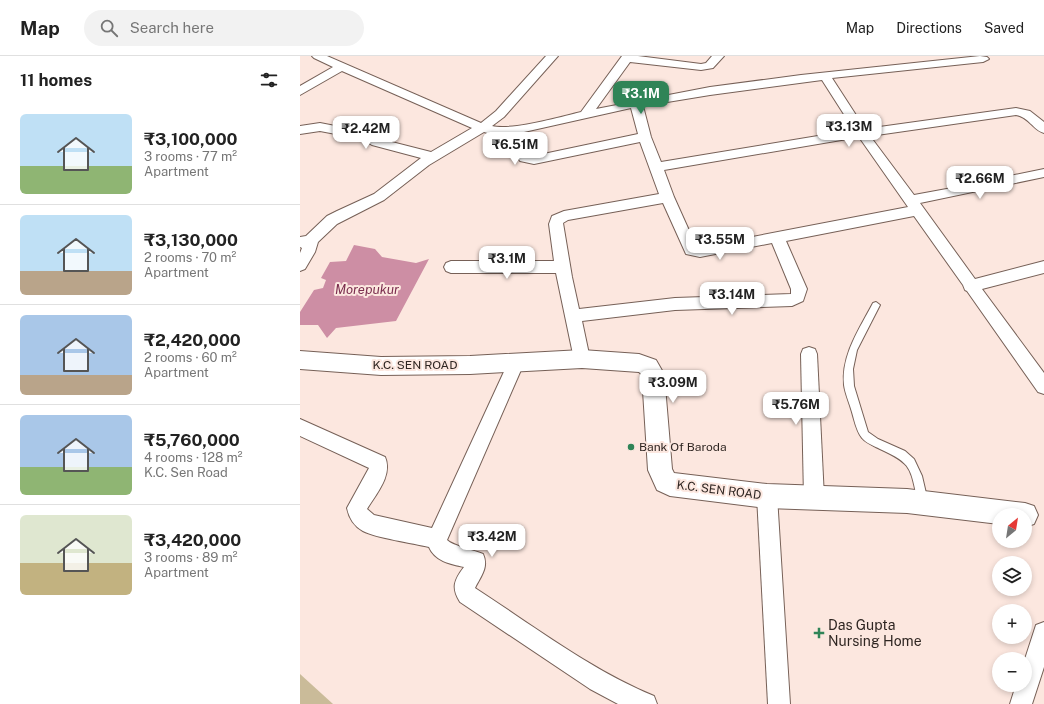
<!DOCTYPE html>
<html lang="en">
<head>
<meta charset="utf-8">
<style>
	:root { --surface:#fff; --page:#f2f2f2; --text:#222; --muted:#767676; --line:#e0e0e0; --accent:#2f8457 }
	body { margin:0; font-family:"Public Sans",sans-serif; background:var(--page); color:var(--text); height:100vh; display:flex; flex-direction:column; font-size:15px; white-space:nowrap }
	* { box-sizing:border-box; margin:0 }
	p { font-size:13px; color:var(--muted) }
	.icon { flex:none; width:22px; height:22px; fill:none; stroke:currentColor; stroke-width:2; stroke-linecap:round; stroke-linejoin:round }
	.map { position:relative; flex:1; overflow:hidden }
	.sheet { display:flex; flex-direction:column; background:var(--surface); width:300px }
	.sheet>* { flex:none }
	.needle { width:26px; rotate:30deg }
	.tools { position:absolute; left:692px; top:452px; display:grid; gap:8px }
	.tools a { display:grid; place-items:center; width:40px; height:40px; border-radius:50%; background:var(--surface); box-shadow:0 2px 6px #0003; font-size:20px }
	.price { position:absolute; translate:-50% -34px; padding:0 9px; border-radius:8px; background:#fff; color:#222; font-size:13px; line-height:26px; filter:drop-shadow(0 1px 2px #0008) }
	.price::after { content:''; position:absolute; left:50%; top:24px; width:12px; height:9px; margin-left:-6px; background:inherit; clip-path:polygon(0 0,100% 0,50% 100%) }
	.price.active { background:var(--accent); color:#fff }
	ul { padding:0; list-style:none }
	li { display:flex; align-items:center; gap:12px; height:100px; padding:0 20px }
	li+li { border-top:1px solid var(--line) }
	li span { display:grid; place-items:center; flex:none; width:112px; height:80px; border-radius:6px; color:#555 }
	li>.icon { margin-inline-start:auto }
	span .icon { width:48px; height:48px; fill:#fffc; stroke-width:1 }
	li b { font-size:17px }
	h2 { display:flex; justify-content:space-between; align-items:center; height:48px; padding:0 20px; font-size:17px }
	header { display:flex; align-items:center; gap:24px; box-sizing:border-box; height:56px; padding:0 20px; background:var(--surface); border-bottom:1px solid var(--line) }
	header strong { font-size:19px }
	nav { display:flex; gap:22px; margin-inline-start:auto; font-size:14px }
	.search { width:280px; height:36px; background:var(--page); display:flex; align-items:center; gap:10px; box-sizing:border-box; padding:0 14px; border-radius:22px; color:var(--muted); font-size:15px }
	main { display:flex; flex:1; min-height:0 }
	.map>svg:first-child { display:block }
</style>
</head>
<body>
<header>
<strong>Map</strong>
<div class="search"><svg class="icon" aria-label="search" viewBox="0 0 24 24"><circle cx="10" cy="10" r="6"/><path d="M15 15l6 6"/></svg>Search here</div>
<nav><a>Map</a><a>Directions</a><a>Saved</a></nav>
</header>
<main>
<section class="sheet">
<h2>11 homes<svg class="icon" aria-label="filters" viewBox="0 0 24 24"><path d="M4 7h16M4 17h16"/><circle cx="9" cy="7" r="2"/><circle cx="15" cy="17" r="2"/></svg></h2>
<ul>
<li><span style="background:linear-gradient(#bfe0f5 65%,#8fb573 0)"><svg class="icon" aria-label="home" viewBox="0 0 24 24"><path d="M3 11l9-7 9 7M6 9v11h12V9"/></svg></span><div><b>₹3,100,000</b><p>3 rooms · 77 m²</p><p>Apartment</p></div></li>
<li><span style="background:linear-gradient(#bfe0f5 70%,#b9a48a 0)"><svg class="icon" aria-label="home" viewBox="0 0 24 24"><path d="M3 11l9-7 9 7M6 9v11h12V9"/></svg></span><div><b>₹3,130,000</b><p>2 rooms · 70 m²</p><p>Apartment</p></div></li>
<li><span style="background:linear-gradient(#a9c7e8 75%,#b9a48a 0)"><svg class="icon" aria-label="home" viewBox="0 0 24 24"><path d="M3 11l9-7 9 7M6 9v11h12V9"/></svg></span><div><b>₹2,420,000</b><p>2 rooms · 60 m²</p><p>Apartment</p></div></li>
<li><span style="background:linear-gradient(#a9c7e8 65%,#8fb573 0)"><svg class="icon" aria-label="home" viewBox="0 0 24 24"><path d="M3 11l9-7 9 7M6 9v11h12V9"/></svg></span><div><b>₹5,760,000</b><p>4 rooms · 128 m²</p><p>K.C. Sen Road</p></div></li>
<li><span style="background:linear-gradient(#dfe7d0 60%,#c2b280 0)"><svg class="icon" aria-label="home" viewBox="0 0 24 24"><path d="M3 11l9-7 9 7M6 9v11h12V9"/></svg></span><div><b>₹3,420,000</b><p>3 rooms · 89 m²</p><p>Apartment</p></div></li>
</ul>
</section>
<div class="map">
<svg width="744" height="648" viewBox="0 0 744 648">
	<rect width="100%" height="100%" fill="#fce7df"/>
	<polygon fill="#cabb99" points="0,618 33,648 0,648"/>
	<polygon fill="#cd8ea4" points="54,189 75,193 82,201 116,207 129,203 96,265 36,272 27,282 18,269 0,269 0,256 14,234 23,232 26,224 21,222 30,206 46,205"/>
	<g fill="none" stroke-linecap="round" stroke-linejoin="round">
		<defs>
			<path id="service" d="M576 246 580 249 557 294 553 313 554 330 568 376 578 383 605 395 614 403 622 420 628 446 627 449 623 451 619 449 618 446C610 412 613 408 580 393 574 390 566 387 562 382 556 375 554 362 551 353 549 346 545 337 544 329 541 299 560 272 573 247Z"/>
			<g id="minor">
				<path d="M12 0H27L181 67 196 55 246 0H258L204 61 192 70C211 75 260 61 281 56L322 0H338L401 8 406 7 412 0H424L413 12 401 14 330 6 296 53 410 31 501 19 680 0 687 1 689 3 683 6 532 22 565 73 716 52 730 55 744 66V77C733 74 729 61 716 59L570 80 614 139 652 132 744 113V121L620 147 675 223 744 205V217L682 233 744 317V338L738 336 667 235 665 234 663 229 614 160 486 185 507 233 503 245 492 250 375 254 282 265 290 303 288 308 282 310 276 308 274 303 256 217H151L146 215 144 211 146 207 151 205H254L249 168 252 160 264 155 359 138 340 86 234 108 220 105 216 98 212 78 194 79 184 76 129 109 84 144 37 168 18 186 15 196 5 213 0 215V197L2 192 0 191V181L6 180 27 160 37 155 74 138 121 102 72 89 62 83 20 75 0 78V70L20 67 66 76 80 83 131 96 172 72 42 15 0 39V30L33 11 14 2ZM522 24 554 74 361 106 351 81 343 50 410 39ZM331 52 338 78 234 100 228 97 224 76ZM559 81 608 151 400 191 396 190 374 141 364 114ZM363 147 386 198 400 201 472 187 491 233V238L375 242 279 253 272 221 263 167 268 164Z"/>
				<polygon points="509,291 515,293 517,298 524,442 521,449 514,451 507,449 504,442 501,298 503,293"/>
				<path d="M216 300 222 302 224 307 147 484C153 490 174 494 183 498 189 511 181 520 175 532 232 569 291 614 354 640L357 648H318L290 633 160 546C151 532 154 524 164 511 150 508 135 505 129 491 113 487 76 482 63 475 54 470 49 462 47 452L69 412 0 380V363L85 401C93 419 76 438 67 453L74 459 132 472 208 307 210 302Z"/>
				<polygon points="467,431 474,433 477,440 490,648 468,648 457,440 460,433"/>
				<polygon points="744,566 744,611 732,648 710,648 716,629 725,629 725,603 736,569"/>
			</g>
			<polygon id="tertiary" points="282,294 339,298 356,304 364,318 372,413 374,417 467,428 607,433 725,447 734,450 738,459 734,468 725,471 725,459 699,459 699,468 607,457 467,452 370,440 357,434 348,414 342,319 339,316 282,312 170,318 81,319 0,313 0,295 81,301 170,300"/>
		</defs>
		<use href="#service" stroke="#766057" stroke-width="2"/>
		<use href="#minor" stroke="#766057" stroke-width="2"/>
		<use href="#tertiary" stroke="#766057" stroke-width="2"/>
		<use href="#service" fill="#fff" fill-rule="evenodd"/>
		<use href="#minor" fill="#fff" fill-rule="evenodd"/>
		<use href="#tertiary" fill="#fff" fill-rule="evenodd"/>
	</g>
	<g fill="#2f8457" stroke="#fce7df" stroke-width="1.5">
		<circle cx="331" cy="391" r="4"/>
		<path d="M517 571h4v4h4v4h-4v4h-4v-4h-4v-4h4z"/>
	</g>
	<g text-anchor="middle" stroke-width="4" stroke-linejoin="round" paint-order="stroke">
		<g font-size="12" fill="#2f2622" stroke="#fce7df">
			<text x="115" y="313">K.C. SEN ROAD</text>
			<text transform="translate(419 434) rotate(7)" y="4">K.C. SEN ROAD</text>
		</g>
		<g font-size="12" fill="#2f2622" stroke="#fce7df" text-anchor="start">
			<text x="339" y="395">Bank Of Baroda</text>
		</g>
		<g font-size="13" font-style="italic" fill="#7b2e4f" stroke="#fce7df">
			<text x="67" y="238">Morepukur</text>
		</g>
		<g font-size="14" fill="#2f2622" stroke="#fce7df" text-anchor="start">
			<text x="528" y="574">Das Gupta<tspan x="528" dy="16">Nursing Home</tspan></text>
		</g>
	</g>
</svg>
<div class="tools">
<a><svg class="needle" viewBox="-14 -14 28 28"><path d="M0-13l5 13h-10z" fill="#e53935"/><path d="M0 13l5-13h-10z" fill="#767676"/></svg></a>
<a><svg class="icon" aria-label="layers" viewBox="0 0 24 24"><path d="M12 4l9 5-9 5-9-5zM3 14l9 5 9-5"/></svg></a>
<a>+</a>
<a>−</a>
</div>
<b class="price active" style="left:341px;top:59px">₹3.1M</b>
<b class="price" style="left:549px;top:92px">₹3.13M</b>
<b class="price" style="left:66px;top:94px">₹2.42M</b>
<b class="price" style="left:215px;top:110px">₹6.51M</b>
<b class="price" style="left:680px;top:144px">₹2.66M</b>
<b class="price" style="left:420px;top:205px">₹3.55M</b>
<b class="price" style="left:207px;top:224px">₹3.1M</b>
<b class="price" style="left:432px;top:260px">₹3.14M</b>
<b class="price" style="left:373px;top:348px">₹3.09M</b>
<b class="price" style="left:496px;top:370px">₹5.76M</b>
<b class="price" style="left:192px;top:502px">₹3.42M</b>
</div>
</main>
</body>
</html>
